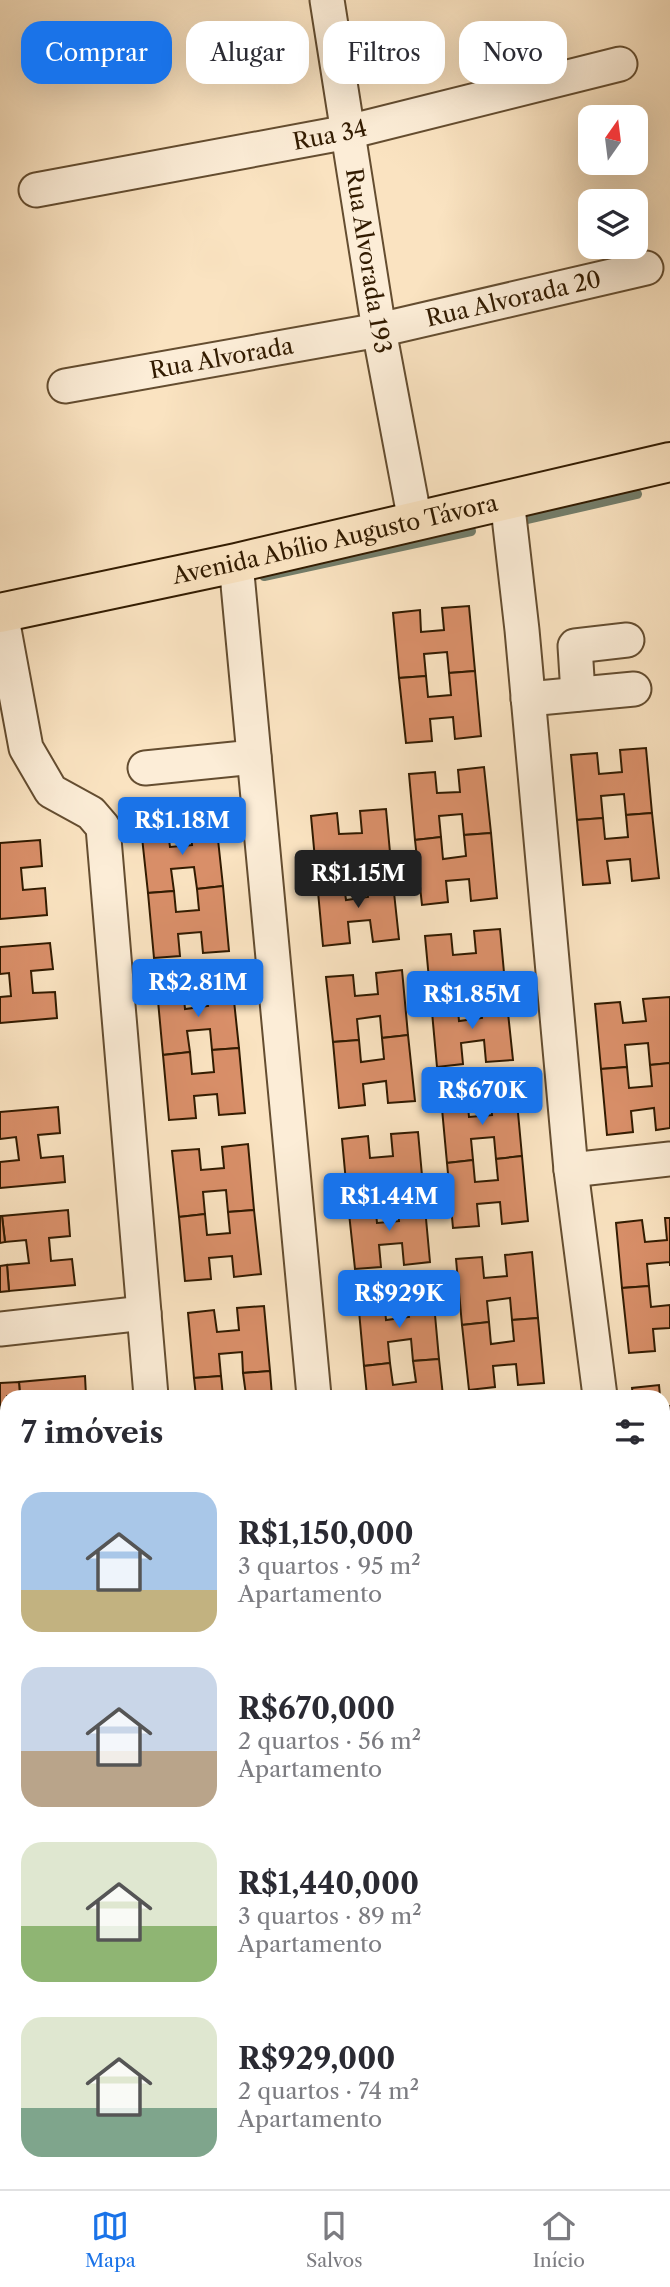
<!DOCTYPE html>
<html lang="pt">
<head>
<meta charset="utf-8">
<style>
	:root { --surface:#fff; --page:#f2f2f3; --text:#2b2b33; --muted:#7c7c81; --line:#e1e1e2; --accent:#1a73e8 }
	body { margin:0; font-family:"Libre Caslon Text",serif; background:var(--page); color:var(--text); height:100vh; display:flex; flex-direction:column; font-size:26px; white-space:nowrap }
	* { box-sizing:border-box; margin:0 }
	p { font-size:23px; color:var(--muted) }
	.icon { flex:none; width:38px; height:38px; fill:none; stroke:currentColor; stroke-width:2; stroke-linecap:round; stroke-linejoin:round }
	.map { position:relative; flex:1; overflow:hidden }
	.details { position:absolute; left:0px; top:1390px; width:670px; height:800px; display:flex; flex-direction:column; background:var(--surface); border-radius:21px 21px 0 0; box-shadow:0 7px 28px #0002 }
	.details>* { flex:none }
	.guide { position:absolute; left:21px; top:21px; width:628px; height:63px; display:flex; gap:14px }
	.needle { width:46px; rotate:14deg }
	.fabs { position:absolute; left:578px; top:105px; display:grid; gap:14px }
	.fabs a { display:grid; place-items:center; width:70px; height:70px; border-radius:14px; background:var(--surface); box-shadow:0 7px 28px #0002; font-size:35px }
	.price { position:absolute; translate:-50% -60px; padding:0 16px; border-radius:7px; background:var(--accent); color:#fff; font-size:23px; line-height:46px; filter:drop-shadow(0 2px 4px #0008) }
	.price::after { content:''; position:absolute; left:50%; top:42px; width:21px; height:16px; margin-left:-10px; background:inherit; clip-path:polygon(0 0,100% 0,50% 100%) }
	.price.active { background:#222; color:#fff }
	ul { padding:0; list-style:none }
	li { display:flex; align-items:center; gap:21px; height:175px; padding:0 21px }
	li span { display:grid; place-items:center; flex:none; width:196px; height:140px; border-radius:21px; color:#555 }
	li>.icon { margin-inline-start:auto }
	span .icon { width:84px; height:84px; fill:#fffc; stroke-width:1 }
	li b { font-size:30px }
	h2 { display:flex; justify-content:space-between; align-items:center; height:84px; padding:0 21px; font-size:30px }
	.pill { padding:0 24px; border-radius:21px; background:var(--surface); box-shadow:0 7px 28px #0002; font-size:24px; line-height:63px }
	.pill.active { background:var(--accent); color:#fff }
	.tab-bar { display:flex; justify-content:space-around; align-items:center; height:98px; border-top:2px solid var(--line); background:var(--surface); font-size:19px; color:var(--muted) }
	.tab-bar a { display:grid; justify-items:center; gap:4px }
	.tab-bar .active { color:var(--accent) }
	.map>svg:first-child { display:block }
</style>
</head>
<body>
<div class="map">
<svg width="670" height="2189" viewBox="0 0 670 2189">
	<rect width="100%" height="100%" fill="#fae3c1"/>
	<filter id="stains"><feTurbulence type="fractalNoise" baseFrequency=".00286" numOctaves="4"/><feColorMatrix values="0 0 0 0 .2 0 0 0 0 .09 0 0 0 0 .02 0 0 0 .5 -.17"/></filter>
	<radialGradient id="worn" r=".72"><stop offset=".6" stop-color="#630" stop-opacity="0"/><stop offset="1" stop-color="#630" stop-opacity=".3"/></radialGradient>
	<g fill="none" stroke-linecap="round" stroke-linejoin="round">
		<g stroke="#737d6a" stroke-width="10">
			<polyline points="519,521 637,494"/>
			<polyline points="264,576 471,531"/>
		</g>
	</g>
	<g fill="#d98f69" stroke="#321b00" stroke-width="2">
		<polygon points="469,606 475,671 449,673 447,652 424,654 426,676 399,678 393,613 420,610 421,632 444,630 442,608"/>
		<polygon points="475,671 481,736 455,739 453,717 430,719 432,741 406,743 399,678 426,676 428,697 451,695 449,673"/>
		<polygon points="646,748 652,813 626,815 624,794 601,796 603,818 577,820 571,755 597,753 599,774 622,772 620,750"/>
		<polygon points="484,767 491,833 464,835 462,814 439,816 441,837 415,840 409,774 435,772 437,793 460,792 458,770"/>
		<polygon points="386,809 392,874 366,876 364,855 341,857 343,878 317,881 311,816 337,813 339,834 362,833 360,811"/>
		<polygon points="652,813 659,878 632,881 630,859 607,861 610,883 583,885 577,820 603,818 605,839 628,837 626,815"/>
		<polygon points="216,821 223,886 197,889 194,867 171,869 174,891 148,893 141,828 167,825 170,847 192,845 190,824"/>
		<polygon points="491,833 497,898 471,901 469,879 446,881 448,902 422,905 415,840 441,837 443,859 466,856 464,835"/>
		<polygon points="40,840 42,866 21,868 23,890 45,888 47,915 0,919 0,843"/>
		<polygon points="392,874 399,939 373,942 370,920 348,922 350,943 323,946 317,881 343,878 346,900 368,897 366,876"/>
		<polygon points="223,886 229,951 203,953 201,932 178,934 180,956 154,958 148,893 174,891 176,912 199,910 197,889"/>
		<polygon points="500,929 506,994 480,997 478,975 455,977 457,999 431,1001 425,936 451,934 453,955 476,953 474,931"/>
		<polygon points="50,943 53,969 31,971 33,993 55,992 57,1018 0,1023 0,997 11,996 9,973 0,974 0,947"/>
		<polygon points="402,970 408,1035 382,1038 380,1016 357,1019 359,1040 333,1042 326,977 353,975 355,996 378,994 376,973"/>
		<polygon points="232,982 239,1048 212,1050 210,1029 187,1031 190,1052 163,1055 157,990 183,987 185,1009 208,1006 206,985"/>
		<polygon points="506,994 513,1060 486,1062 484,1040 461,1043 463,1064 437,1067 431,1001 457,999 459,1021 482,1018 480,997"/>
		<polygon points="670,997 670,1063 650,1065 648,1043 625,1045 627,1067 601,1069 595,1004 620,1002 623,1023 646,1021 643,999"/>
		<polygon points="408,1035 415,1101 388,1103 386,1081 363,1084 365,1105 339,1108 333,1042 359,1040 361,1062 384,1059 382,1038"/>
		<polygon points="239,1048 245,1113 219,1115 217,1094 194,1096 196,1118 169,1120 163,1055 190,1052 192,1074 214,1072 212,1050"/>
		<polygon points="670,1063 670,1128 656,1130 654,1108 631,1111 633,1132 607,1135 601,1069 627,1067 629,1088 652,1086 650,1065"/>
		<polygon points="516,1091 522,1156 496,1159 494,1137 471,1139 473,1160 447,1163 441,1098 467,1095 469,1117 492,1115 490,1093"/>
		<polygon points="58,1107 60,1133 38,1135 41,1158 63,1156 65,1182 0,1188 0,1162 19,1160 16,1137 0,1139 0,1112"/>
		<polygon points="418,1132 424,1197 397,1200 396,1178 373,1180 375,1201 348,1204 342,1139 368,1136 370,1158 393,1156 391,1134"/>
		<polygon points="248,1144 254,1210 228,1212 226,1190 203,1192 205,1214 179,1217 172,1151 199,1149 201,1170 224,1168 222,1147"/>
		<polygon points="522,1156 528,1221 502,1224 500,1202 477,1204 479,1226 453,1228 447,1163 473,1160 475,1182 498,1180 496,1159"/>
		<polygon points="424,1197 430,1262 404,1265 402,1243 379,1245 381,1267 355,1269 348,1204 375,1201 377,1223 399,1221 397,1200"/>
		<polygon points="68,1210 70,1236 49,1238 51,1261 72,1259 75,1285 9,1291 7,1265 29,1263 26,1240 5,1242 2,1216"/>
		<polygon points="254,1210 261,1274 234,1277 232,1256 209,1258 211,1279 185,1281 179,1217 205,1214 207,1235 230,1233 228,1212"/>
		<polygon points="0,1216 2,1216 5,1242 0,1243"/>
		<polygon points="665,1218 670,1218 670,1266 670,1262 647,1264 649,1286 622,1288 616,1223 642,1220 645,1242 667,1240"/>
		<polygon points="532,1252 538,1318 512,1320 510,1298 487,1301 489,1322 462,1325 456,1259 482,1257 484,1278 507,1276 505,1255"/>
		<polygon points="7,1265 9,1291 0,1292 0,1266"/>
		<polygon points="649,1286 651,1307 670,1305 670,1328 653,1329 655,1351 629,1353 622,1288"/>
		<polygon points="433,1293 439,1359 413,1361 411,1339 388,1342 390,1363 364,1366 358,1300 384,1298 386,1320 409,1317 407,1296"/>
		<polygon points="264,1306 270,1371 243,1373 242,1352 219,1354 221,1376 194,1378 188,1313 214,1310 217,1332 239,1330 237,1308"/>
		<polygon points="538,1318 544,1383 518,1385 516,1364 493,1366 495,1387 469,1390 462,1325 489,1322 491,1344 514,1341 512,1320"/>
		<polygon points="439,1359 443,1396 367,1396 364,1366 390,1363 393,1385 416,1382 413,1361"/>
		<polygon points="270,1371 272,1396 228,1396 246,1395 243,1373"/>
		<polygon points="85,1376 86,1396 20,1396 19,1382"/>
		<polygon points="221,1376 223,1396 196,1396 194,1378"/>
		<polygon points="19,1382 20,1396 7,1396 7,1409 0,1410 0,1383"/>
		<polygon points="659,1385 660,1396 633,1396 632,1388"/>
		<rect x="663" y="1406" width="7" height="22"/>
		<polygon points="0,1411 2,1433 7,1432 7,1459 0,1459"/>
		<polygon points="663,1450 665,1450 667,1472 670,1472 670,1516 663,1516"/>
		<polygon points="0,1487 7,1487 7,1562 0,1563"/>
		<polygon points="670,1619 670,1685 666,1685 663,1658 663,1620"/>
		<polygon points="666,1685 670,1685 670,1727"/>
		<polygon points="7,1733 7,1755 0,1756 0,1734"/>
		<polygon points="0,1799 7,1799 7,1821 0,1822"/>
	</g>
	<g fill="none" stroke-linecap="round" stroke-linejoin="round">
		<defs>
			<g id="minor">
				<path id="s1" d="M327 0 379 330 415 521"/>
				<path id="s2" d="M36 190 348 132 620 64"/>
				<path id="s3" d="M65 386 379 330 646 268"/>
				<polyline points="507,499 522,630 571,1170 600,1396"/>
				<polyline points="236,563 314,1396"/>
				<polyline points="1,613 26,748 51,791 91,813 103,827 151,1396"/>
				<polyline points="578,694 575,646 627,640"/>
				<polyline points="528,699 634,689"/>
				<polyline points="145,768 254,757"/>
				<polyline points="571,1170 670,1159"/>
				<polyline points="0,1329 144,1313"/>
				<polyline points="663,1557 670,1556"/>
				<polyline points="663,1906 670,1905"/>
				<polyline points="663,1977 670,1977"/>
			</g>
			<g id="major">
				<path id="s4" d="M0 613 236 563 670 462"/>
			</g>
		</defs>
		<use href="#minor" stroke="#644d30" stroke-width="37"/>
		<use href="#major" stroke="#321b00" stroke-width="42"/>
		<use href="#minor" stroke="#fcedd7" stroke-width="33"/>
		<use href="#major" stroke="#fae3c1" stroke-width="38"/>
	</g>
	<g text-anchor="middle" stroke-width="5" stroke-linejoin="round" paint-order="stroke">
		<g font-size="23" fill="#321b00" stroke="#fcedd7">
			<text dy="8" stroke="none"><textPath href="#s2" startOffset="299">Rua 34</textPath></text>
			<text dy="8" stroke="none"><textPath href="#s1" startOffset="264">Rua Alvorada 193</textPath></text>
			<text dy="8" stroke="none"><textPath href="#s3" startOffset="457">Rua Alvorada 20</textPath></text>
			<text dy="8" stroke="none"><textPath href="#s3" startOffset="159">Rua Alvorada</textPath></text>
			<text dy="8" stroke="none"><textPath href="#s4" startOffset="343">Avenida Abílio Augusto Távora</textPath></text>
		</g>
	</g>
	<rect width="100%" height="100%" filter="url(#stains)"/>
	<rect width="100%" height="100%" fill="url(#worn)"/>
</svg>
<div class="fabs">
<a><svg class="needle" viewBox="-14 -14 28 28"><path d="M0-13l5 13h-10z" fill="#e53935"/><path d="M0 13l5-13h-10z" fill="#7c7c81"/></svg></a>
<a><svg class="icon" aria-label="layers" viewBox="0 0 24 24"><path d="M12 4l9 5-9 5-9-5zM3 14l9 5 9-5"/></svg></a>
</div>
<b class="price" style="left:182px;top:857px">R$1.18M</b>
<b class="price active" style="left:358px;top:910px">R$1.15M</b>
<b class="price" style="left:198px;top:1019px">R$2.81M</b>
<b class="price" style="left:472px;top:1031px">R$1.85M</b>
<b class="price" style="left:482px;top:1127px">R$670K</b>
<b class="price" style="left:389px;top:1233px">R$1.44M</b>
<b class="price" style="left:399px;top:1330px">R$929K</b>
<div class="guide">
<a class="pill active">Comprar</a>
<a class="pill">Alugar</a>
<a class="pill">Filtros</a>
<a class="pill">Novo</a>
</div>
<section class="details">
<h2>7 imóveis<svg class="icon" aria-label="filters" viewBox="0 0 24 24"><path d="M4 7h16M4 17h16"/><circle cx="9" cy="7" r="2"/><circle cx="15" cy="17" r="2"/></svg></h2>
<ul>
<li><span style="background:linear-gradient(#a9c7e8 70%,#c2b280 0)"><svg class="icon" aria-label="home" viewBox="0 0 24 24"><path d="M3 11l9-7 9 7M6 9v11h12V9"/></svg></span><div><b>R$1,150,000</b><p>3 quartos · 95 m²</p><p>Apartamento</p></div></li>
<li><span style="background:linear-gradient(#c9d6e8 60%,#b9a48a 0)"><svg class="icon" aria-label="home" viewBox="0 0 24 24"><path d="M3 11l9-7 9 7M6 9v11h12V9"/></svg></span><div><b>R$670,000</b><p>2 quartos · 56 m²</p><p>Apartamento</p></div></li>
<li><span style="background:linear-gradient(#dfe7d0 60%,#8fb573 0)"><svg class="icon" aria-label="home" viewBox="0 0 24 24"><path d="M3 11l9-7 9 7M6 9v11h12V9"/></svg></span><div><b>R$1,440,000</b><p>3 quartos · 89 m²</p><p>Apartamento</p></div></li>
<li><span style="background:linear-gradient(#dfe7d0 65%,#7fa58c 0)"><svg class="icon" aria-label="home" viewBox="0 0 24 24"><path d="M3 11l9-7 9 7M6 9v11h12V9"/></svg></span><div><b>R$929,000</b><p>2 quartos · 74 m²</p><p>Apartamento</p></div></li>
</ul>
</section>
</div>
<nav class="tab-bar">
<a class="active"><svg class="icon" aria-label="map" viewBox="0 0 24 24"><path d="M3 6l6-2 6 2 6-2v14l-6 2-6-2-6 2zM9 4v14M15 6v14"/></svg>Mapa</a>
<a><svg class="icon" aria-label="saved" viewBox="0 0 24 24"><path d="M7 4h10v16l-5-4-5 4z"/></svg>Salvos</a>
<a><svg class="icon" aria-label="home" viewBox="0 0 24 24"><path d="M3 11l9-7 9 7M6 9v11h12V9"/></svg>Início</a>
</nav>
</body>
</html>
